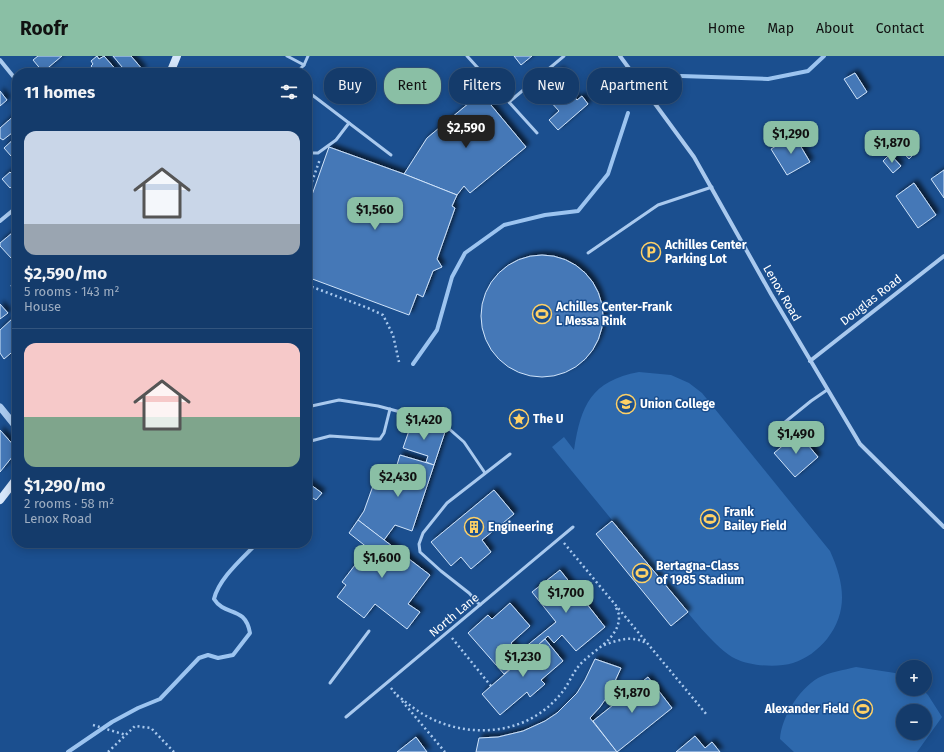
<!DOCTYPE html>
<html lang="en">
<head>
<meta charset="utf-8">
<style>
	:root { --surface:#143b6b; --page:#214673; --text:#f1f3f6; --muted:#9dadc1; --line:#33557e; --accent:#8abfa5 }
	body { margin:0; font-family:"Fira Sans",sans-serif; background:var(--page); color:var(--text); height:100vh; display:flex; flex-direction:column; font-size:15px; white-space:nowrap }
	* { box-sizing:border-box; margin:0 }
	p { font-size:13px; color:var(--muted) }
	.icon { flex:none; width:22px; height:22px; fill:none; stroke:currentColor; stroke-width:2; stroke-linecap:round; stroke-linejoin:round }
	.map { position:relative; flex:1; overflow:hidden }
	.sheet { position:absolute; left:12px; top:12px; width:300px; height:480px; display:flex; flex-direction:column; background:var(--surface); border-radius:16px; box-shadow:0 2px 10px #0003,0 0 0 1px var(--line) }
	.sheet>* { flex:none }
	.guide { position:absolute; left:324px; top:12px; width:380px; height:36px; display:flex; gap:8px }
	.buttons { position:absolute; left:896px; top:604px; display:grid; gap:8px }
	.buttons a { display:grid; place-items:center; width:36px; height:36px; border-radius:50%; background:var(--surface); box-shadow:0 2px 10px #0003,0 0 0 1px var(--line); font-size:20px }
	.price { position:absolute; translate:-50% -34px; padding:0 9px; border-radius:8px; background:var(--accent); color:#111; font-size:13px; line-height:26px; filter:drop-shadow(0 1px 2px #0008) }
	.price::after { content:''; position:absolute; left:50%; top:24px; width:12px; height:9px; margin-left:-6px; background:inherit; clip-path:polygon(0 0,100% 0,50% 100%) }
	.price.active { background:#222; color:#fff }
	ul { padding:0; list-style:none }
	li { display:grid; align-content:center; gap:8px; height:212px; padding:0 12px }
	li+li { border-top:1px solid var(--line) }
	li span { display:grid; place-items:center; height:124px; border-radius:12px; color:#555 }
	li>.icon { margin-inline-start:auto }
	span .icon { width:72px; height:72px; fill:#fffc; stroke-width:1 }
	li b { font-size:17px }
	h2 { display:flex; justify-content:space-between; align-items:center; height:48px; padding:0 12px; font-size:17px }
	.chip { padding:0 14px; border-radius:16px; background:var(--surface); box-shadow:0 2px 10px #0003,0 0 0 1px var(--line); font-size:14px; line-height:36px }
	.chip.active { background:var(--accent); color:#111 }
	header { display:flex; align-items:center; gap:24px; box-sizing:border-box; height:56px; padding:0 20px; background:var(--accent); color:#111 }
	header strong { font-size:19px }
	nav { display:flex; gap:22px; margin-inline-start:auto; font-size:14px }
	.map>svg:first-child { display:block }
</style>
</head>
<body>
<header>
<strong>Roofr</strong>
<nav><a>Home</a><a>Map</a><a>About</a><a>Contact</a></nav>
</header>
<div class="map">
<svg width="944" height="696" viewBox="0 0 944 696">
	<defs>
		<filter id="shadow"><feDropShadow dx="3.5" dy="-3.5" stdDeviation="2" flood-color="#0009"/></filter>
	</defs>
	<rect width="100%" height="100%" fill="#1b4f8f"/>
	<g fill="#2e69ad" fill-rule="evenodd">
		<path d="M639 316 671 319 689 327 702 337 830 495C844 526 849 555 827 583 818 594 806 603 793 607 777 612 751 610 736 603 716 594 686 554 671 536 631 488 592 439 552 391L564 381 574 394C581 349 591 325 639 316Z"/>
		<path d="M856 611 895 617 903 621V633H922L928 639 942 661 917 696H794L780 683C781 662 799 633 818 622 829 616 844 614 856 611ZM903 655H925V677H903Z"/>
	</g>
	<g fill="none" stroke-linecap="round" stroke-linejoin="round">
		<g stroke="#9cc4f0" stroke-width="4">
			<polyline points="681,20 768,23 808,15 824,0"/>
			<polyline points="413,308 437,274 452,221 465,197 504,169 545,159 578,155 608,118 628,57"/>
			<path d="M68 696 112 666 138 652 160 643 199 602 208 599 218 602 233 599 250 577C245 549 225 561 214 543 219 522 243 502 257 487"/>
		</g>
	</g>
	<g fill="#4478b7" stroke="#cfe3fa" filter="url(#shadow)">
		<polygon points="38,0 62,0 43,16 33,4"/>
		<polygon points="97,0 99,3 104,0 119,17 97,17 91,10 93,8 91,5"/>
		<polygon points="113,0 131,0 143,14 140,17 127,17"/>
		<polygon points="514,0 532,0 521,9"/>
		<polygon points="560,14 569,24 564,29 577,44 582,40 588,48 558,74 549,64 559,55 539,33"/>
		<polygon points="855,17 867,36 857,43 844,23"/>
		<polygon points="0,35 7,44 0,50"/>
		<polygon points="481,37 526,91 470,137 464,130 457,139 404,118 427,82"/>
		<polygon points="17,57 17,73 3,84 0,82 0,72"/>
		<polygon points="794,79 810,106 787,119 771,93"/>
		<polygon points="17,80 17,100 15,97 11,100 4,92"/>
		<polygon points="905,85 916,96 909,103 898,91"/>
		<polygon points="329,91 404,118 457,139 452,150 455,152 437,203 442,211 433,215 423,241 417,238 409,259 307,221 307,153"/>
		<polygon points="890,98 901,110 893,117 883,105"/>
		<polygon points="944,114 944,142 931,123"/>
		<polygon points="10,116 17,123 17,126 10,132 2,123"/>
		<polygon points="914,127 936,159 918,172 896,140"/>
		<polygon points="12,177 17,182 17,197 11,202 0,190 0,187"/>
		<circle cx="542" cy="260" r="61"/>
		<polygon points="17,228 17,247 15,245 11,229"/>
		<polygon points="0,248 8,257 0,263"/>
		<polygon points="12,263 17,269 17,292 4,303 0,297 0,274"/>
		<polygon points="412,366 445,376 434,409 426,406 428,400 403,392"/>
		<polygon points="0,374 17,393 17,395 0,416"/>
		<polygon points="798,377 818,401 795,421 774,397"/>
		<polygon points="400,399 434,409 412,475 395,469 384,484 358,464 364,455 374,427 390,432"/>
		<polygon points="307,426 322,437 316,444 307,438"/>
		<polygon points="494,434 514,458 482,484 491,496 471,513 461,501 451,510 431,486"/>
		<polygon points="358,464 430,519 408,548 420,556 407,573 375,548 364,562 337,541 346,529 342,526 368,492 349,477"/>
		<polygon points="612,465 688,556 671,570 596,478"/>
		<polygon points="560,514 605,571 576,595 562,579 554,587 548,580 528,598 524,592 556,566 532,536"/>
		<polygon points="510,547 530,570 511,587 524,601 504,618 468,577 488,559 492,563"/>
		<polygon points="545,583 563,605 541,624 545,628 530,641 527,636 500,659 482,638"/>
		<polygon points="595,603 621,612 609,638 600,651 590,662 617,696 476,696 479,682 498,681 523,675 545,665 557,657 577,637 585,624"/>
		<polygon points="648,621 672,652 617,696 593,665"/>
		<polygon points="695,680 705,692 712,686 720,696 676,696"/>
		<polygon points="416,681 427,696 397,696"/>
	</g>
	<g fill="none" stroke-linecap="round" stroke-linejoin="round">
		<g stroke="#a9c9ee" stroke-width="2.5" stroke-dasharray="2 3" stroke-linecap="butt">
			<polyline points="307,140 320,103"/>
			<polyline points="307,229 368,252 383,259 393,279 399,306"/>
			<polyline points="564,487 707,659"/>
			<polyline points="452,582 491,630"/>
			<path d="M604 589C618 584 632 579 646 587"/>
			<polyline points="391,632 398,641"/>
			<path d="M397 639C408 648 418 656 430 662 472 683 526 678 558 641 567 632 571 620 578 611 590 595 620 584 619 560 619 557 616 552 615 549"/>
			<polyline points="402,645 445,696"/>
			<polyline points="93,669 126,679"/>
			<polyline points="108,696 135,670 151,672 174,696"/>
		</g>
		<g stroke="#a9c9ee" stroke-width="3">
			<polyline points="287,0 304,9 308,0"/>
			<polyline points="467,0 537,77"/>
			<polyline points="296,17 304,9"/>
			<polyline points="307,35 391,99"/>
			<polyline points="509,46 564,0"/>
			<polyline points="307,97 318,97 336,84 349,67"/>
			<polyline points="588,197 658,149 712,131"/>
			<polyline points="307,351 339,344 378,350 423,362 447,371 464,386 485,417"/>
			<polyline points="774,375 811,345 827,334"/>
			<polyline points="307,386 330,380 374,383 380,383 384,377 390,353"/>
			<polyline points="480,549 469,537 441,515 420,496 419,488 423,477 447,447 510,398"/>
			<polyline points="330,627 369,575"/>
			<polyline points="346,661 573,471"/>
		</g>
		<g stroke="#a9c9ee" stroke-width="4">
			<polyline points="620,0 694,101 771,238 860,388 944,471"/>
			<polyline points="0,4 17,25"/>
			<polyline points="0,165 17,151"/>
			<polyline points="810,305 944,200"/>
		</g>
		<polyline stroke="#a9c9ee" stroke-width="7" points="0,351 17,372"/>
		<g stroke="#d6e6fa" stroke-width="8">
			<polyline points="170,17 177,0"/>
			<polyline points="0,444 17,422"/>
		</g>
	</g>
	<defs>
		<symbol id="parking-ring" viewBox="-11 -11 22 22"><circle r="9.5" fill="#1b4f8f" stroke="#ffd166" stroke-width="1.5"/><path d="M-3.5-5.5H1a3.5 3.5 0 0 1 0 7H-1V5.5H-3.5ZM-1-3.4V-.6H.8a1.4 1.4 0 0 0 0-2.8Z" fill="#ffd166"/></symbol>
		<symbol id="stadium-ring" viewBox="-11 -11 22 22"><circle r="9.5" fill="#1b4f8f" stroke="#ffd166" stroke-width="1.5"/><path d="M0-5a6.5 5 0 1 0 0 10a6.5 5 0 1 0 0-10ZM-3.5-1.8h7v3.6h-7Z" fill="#ffd166"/></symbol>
		<symbol id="university-ring" viewBox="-11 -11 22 22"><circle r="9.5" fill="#1b4f8f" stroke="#ffd166" stroke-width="1.5"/><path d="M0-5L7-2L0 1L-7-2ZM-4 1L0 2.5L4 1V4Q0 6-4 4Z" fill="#ffd166"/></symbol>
		<symbol id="sight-ring" viewBox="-11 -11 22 22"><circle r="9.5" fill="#1b4f8f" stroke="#ffd166" stroke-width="1.5"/><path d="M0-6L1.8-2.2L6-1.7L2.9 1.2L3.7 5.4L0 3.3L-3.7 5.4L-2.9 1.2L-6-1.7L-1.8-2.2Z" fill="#ffd166"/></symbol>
		<symbol id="building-ring" viewBox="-11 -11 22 22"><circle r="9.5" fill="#1b4f8f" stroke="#ffd166" stroke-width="1.5"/><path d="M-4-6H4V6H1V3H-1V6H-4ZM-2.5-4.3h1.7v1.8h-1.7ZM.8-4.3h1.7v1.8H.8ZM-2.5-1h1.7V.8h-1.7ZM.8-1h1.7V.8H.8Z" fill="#ffd166"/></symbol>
	</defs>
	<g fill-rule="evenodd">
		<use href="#parking-ring" x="640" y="185" width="22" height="22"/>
		<use href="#stadium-ring" x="531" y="247" width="22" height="22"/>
		<use href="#university-ring" x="615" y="337" width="22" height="22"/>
		<use href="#sight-ring" x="508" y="352" width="22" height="22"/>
		<use href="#stadium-ring" x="699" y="452" width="22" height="22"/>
		<use href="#building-ring" x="463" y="460" width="22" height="22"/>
		<use href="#stadium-ring" x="631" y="506" width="22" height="22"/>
		<use href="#stadium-ring" x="852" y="642" width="22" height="22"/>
	</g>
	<g text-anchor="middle" stroke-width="3" stroke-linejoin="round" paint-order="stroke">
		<g font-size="12" font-weight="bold" fill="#fff" stroke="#1b4f8f" text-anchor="start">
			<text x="665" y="193">Achilles Center<tspan x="665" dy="14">Parking Lot</tspan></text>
			<text x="556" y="255">Achilles Center-Frank<tspan x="556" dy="14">L Messa Rink</tspan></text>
			<text x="640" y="352">Union College</text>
			<text x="533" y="367">The U</text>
			<text x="724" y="460">Frank<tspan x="724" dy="14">Bailey Field</tspan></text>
			<text x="488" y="475">Engineering</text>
			<text x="656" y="514">Bertagna-Class<tspan x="656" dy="14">of 1985 Stadium</tspan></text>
			<text x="849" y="657" text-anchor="end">Alexander Field</text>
		</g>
		<g font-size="12" fill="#fff" stroke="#1b4f8f">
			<text transform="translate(782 237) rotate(60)" y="4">Lenox Road</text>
			<text transform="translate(871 244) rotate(-38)" y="4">Douglas Road</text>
			<text transform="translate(454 559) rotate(-40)" y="4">North Lane</text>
		</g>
	</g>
</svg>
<div class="buttons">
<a>+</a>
<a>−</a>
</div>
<b class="price active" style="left:466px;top:93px">$2,590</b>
<b class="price" style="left:791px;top:99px">$1,290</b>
<b class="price" style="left:892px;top:108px">$1,870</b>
<b class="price" style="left:375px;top:175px">$1,560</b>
<b class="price" style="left:424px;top:385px">$1,420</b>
<b class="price" style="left:796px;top:399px">$1,490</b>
<b class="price" style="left:398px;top:442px">$2,430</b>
<b class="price" style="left:382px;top:523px">$1,600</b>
<b class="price" style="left:566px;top:558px">$1,700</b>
<b class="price" style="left:523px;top:622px">$1,230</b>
<b class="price" style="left:632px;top:658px">$1,870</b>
<div class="guide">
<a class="chip">Buy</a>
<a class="chip active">Rent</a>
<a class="chip">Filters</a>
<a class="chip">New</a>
<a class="chip">Apartment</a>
</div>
<section class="sheet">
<h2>11 homes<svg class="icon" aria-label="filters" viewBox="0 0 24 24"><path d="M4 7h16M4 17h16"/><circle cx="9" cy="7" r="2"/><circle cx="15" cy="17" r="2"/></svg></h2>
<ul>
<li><span style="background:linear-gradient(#c9d6e8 75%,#9aa5b1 0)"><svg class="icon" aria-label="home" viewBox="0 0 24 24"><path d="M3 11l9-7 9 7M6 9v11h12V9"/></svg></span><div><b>$2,590/mo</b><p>5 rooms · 143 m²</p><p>House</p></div></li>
<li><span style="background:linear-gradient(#f6c9c9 60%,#7fa58c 0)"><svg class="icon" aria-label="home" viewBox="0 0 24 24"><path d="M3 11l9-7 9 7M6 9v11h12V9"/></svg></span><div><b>$1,290/mo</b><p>2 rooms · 58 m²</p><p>Lenox Road</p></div></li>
</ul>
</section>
</div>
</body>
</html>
